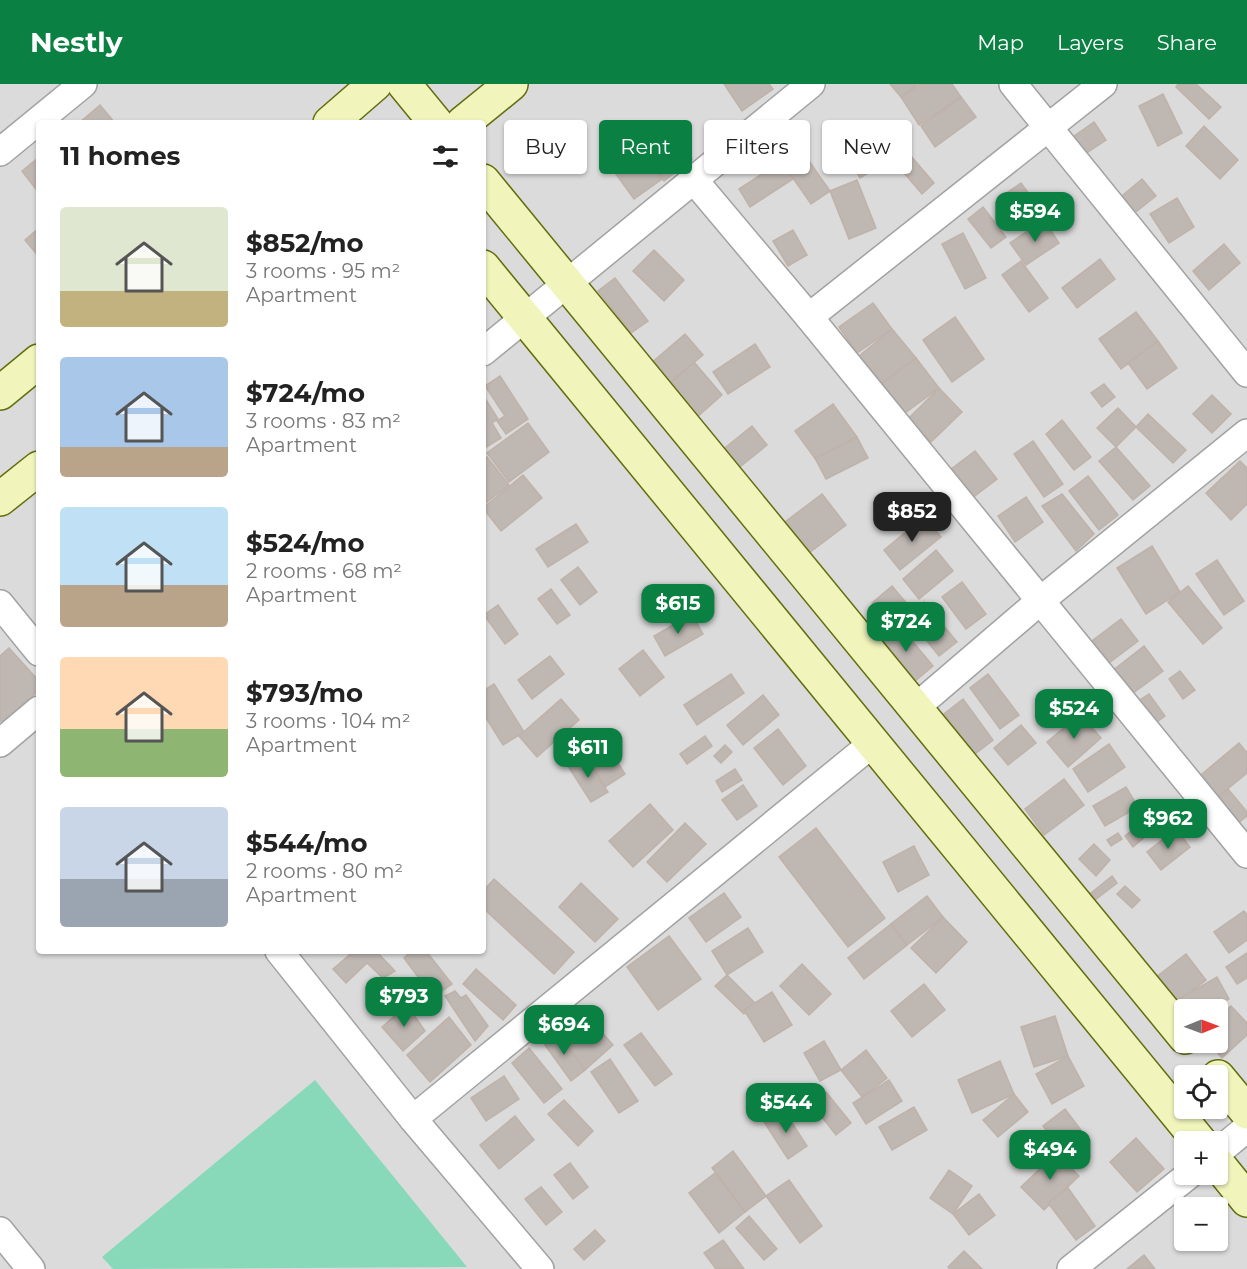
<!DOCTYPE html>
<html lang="en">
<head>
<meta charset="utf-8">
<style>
	:root { --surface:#fff; --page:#f2f2f2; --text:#222; --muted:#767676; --accent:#0b8043 }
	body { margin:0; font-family:Montserrat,sans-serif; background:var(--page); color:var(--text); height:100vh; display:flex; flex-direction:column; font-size:22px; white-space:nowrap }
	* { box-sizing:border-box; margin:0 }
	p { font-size:20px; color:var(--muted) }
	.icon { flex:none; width:33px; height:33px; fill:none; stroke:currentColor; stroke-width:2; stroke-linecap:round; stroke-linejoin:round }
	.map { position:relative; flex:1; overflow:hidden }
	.side { position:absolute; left:36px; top:36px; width:450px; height:834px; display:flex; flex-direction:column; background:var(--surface); border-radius:6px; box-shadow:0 2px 4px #0004 }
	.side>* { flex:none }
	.guide { position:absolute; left:504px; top:36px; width:570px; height:54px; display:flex; gap:12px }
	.needle { width:39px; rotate:89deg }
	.tools { position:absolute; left:1174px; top:915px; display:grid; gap:12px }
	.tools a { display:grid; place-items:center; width:54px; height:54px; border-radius:6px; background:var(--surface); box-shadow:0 2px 4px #0004; font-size:30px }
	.price { position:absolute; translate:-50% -51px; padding:0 14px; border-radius:12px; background:var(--accent); color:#fff; font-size:20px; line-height:39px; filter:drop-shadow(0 2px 3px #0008) }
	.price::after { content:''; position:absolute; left:50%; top:36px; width:18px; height:14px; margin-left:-9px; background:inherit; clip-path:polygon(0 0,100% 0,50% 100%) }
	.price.selected { background:#222; color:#fff }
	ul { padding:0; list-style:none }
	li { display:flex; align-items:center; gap:18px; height:150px; padding:0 24px }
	li span { display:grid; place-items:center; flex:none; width:168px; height:120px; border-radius:6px; color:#555 }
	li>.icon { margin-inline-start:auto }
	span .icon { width:72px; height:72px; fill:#fffc; stroke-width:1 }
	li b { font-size:26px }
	h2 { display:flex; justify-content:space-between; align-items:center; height:72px; padding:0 24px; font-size:26px }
	.tag { padding:0 21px; border-radius:6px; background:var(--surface); box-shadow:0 2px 4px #0004; font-size:21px; line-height:54px }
	.tag.selected { background:var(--accent); color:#fff }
	header { display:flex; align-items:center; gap:36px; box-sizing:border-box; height:84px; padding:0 30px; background:var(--accent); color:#fff }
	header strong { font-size:28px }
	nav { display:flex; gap:33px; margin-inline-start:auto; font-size:21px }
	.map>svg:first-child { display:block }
</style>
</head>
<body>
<header>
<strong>Nestly</strong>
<nav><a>Map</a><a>Layers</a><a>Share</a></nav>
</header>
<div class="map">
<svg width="1247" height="1185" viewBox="0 0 1247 1185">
	<rect width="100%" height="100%" fill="#eeebe5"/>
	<path fill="#dcdbdb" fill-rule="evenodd" d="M0 0H1247V1185H0ZM39 39H483V867H39ZM1185 926H1218V958H1185ZM1185 992H1218V1024H1185ZM1185 1058H1218V1090H1185ZM1185 1124H1218V1156H1185Z"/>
	<polygon fill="#88d8ba" points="315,996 467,1183 113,1185 102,1173"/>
	<g fill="#bfb7b2" stroke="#bfb2a8" stroke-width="1.5">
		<polygon points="724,0 769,0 773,5 742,27"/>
		<polygon points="890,0 917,0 901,13"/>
		<polygon points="920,0 952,0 961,13 919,41 901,13"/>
		<polygon points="1178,0 1196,0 1221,23 1209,35 1176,3"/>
		<polygon points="1163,10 1182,49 1158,62 1139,22"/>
		<polygon points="961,13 976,33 935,63 921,42"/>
		<polygon points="100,21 115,39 79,39"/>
		<polygon points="1094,38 1106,56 1082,72 1070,55"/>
		<polygon points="667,42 692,75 664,97 638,64"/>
		<polygon points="1204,42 1238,76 1220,95 1186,62"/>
		<polygon points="851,45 875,85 860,94 837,54"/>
		<polygon points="633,55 662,95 634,115 605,75"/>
		<polygon points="898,57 934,99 922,110 886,68"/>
		<polygon points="800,64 830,107 811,120 781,77"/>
		<polygon points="39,73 39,109 22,87"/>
		<polygon points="782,77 793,95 750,123 739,105"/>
		<polygon points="1142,95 1156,112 1117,143 1104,127"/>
		<polygon points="857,96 876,144 849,155 830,107"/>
		<polygon points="1021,99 1040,125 1024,137 1005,110"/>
		<polygon points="1177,114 1194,143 1169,159 1150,130"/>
		<polygon points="983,123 1006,153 991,164 968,135"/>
		<polygon points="1044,136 1059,159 1026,181 1010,159"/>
		<polygon points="39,144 39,173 25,156"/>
		<polygon points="793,146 807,171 788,182 773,157"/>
		<polygon points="963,149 986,194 965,205 942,160"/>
		<polygon points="1224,160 1240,179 1209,206 1193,187"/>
		<polygon points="654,166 684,196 664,217 633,187"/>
		<polygon points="1100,175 1115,195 1077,224 1062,204"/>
		<polygon points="1021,177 1048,214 1029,228 1002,191"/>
		<polygon points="615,194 648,237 631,249 598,207"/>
		<polygon points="873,219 892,245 857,269 839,243"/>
		<polygon points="1136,228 1158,257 1121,285 1099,255"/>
		<polygon points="955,233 984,275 952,298 923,256"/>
		<polygon points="892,245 916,274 884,301 859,272"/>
		<polygon points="685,250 703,271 667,301 650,280"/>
		<polygon points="1158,257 1177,284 1147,305 1128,279"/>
		<polygon points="755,260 770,283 728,310 713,288"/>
		<polygon points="916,274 939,304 905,329 882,299"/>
		<polygon points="694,278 722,311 696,334 668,302"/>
		<polygon points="500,292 528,335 506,350 497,337 505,332 485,302"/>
		<polygon points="1104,300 1115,313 1102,323 1091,309"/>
		<polygon points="939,304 962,328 931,358 908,335"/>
		<polygon points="483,311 498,335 492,339 501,354 485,364"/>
		<polygon points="1212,311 1231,330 1212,349 1193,330"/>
		<polygon points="833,320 857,353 819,380 795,347"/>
		<polygon points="1118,324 1136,343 1116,363 1097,344"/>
		<polygon points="1148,330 1186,366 1173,379 1136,343"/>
		<polygon points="1062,336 1091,373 1074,386 1046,350"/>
		<polygon points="528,339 549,368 509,398 487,369"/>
		<polygon points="752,342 767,361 736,386 721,367"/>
		<polygon points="857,353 868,374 826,395 815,374"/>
		<polygon points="1033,357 1063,400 1044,413 1014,370"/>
		<polygon points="1116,363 1150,402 1133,416 1099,377"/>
		<polygon points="975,367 997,395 959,424 938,395"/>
		<polygon points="487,373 509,401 483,421 483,377"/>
		<polygon points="1240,377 1247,384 1247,420 1231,436 1206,409"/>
		<polygon points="523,391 542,414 501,447 483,424"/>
		<polygon points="1088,392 1118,431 1099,446 1069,407"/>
		<polygon points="822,410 846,441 809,469 785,438"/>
		<polygon points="1062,410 1094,450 1076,467 1042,422"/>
		<polygon points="1026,413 1043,438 1015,458 998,432"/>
		<polygon points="924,433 941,453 900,486 884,466"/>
		<polygon points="576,440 588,458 548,483 536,465"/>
		<polygon points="1152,462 1180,508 1146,530 1117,484"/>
		<polygon points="936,466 953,487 919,515 903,495"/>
		<polygon points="1217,476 1244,517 1224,531 1196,490"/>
		<polygon points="578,483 597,508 580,521 561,496"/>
		<polygon points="962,498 986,530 966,545 942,513"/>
		<polygon points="892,502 908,521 888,538 872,519"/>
		<polygon points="1188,502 1222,544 1203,560 1168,518"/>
		<polygon points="551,505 570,531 557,540 538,515"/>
		<polygon points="924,518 957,558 939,572 907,532"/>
		<polygon points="498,521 518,550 505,560 484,531"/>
		<polygon points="692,530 703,550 665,572 654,552"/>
		<polygon points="1121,535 1138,557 1105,582 1088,560"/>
		<polygon points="898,540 933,582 914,598 879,555"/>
		<polygon points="1144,562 1163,587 1129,612 1111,588"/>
		<polygon points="9,564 39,597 39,606 3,640 0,636 0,572"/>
		<polygon points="643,566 664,593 640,612 619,585"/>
		<polygon points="550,572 564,590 532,615 518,596"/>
		<polygon points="1180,587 1195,606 1183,615 1169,595"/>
		<polygon points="731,590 744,609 697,641 684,621"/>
		<polygon points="988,590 1019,631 1000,645 970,604"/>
		<polygon points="494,600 524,648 503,661 483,629 483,607"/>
		<polygon points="1149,610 1165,632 1154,640 1138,617"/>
		<polygon points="763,611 779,631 743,661 727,641"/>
		<polygon points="561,615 579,636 537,673 519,652"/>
		<polygon points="963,615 993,656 975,670 944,630"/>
		<polygon points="1080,630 1101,654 1068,683 1047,658"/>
		<polygon points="1021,641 1036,659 1008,681 994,664"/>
		<polygon points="778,645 806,682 783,701 754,664"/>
		<polygon points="705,652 712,662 687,680 680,670"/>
		<polygon points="1239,659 1247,669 1247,689 1214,716 1196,695"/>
		<polygon points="1109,660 1125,683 1088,708 1073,685"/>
		<polygon points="725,661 732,668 721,679 714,672"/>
		<polygon points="608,663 625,690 605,703 588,675"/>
		<polygon points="584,672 608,708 591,718 568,682"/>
		<polygon points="735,685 742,696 722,708 716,697"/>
		<polygon points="1064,695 1084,721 1044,751 1025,725"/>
		<polygon points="743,701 757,722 737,736 722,716"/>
		<polygon points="1126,703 1138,723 1105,742 1093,722"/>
		<polygon points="1228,705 1247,728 1247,732 1237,740 1216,715"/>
		<polygon points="650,720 673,746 633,783 609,757"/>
		<polygon points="1151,731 1159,741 1133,763 1125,752"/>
		<polygon points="685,739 706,760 667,798 647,778"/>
		<polygon points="816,744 885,834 848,863 779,773"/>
		<polygon points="1176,745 1190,763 1161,786 1147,768"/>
		<polygon points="1118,749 1122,755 1111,762 1107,756"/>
		<polygon points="1094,760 1110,776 1096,792 1079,775"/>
		<polygon points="914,762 929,791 898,808 883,778"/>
		<polygon points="1112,792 1117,799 1091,819 1086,813"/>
		<polygon points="494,795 574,868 554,890 483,824 483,807"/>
		<polygon points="581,799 618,835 595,858 559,823"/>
		<polygon points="1125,802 1140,816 1132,824 1117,810"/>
		<polygon points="724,809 741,833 706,858 689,834"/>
		<polygon points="927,812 943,833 907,861 891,840"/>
		<polygon points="1244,827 1247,831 1247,856 1229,869 1214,848"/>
		<polygon points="943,833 967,858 936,889 911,864"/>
		<polygon points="891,840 907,861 864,895 848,874"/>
		<polygon points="748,844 763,868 727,891 712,867"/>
		<polygon points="669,852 701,895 658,926 627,883"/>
		<polygon points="354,867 376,867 395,887 383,894 367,879 346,899 333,885"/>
		<polygon points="411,867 426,867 452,900 433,913 404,874"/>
		<polygon points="1247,869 1247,894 1237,900 1226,883"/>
		<polygon points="1186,870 1206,896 1175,920 1155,894"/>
		<polygon points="802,880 831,910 809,931 780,902"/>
		<polygon points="476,885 516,921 503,936 463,900"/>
		<polygon points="727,891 755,919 744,930 715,902"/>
		<polygon points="1217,893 1229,915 1211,926 1185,926 1185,937 1174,918"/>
		<polygon points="924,900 945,926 912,953 891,927"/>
		<polygon points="455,907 461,914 466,911 488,942 475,957 445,912"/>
		<polygon points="772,908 792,941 764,958 744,926"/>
		<polygon points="407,921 425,947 403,967 382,943"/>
		<polygon points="1231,922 1247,939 1247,951 1222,974 1208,958 1218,958 1218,934"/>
		<polygon points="582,926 613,961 585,986 554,951"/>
		<polygon points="1055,932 1068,972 1034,983 1021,943"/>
		<polygon points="449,933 471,961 430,998 407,971"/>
		<polygon points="556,946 585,986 571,997 542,957"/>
		<polygon points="641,949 672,990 655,1002 624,961"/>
		<polygon points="824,957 841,986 820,997 804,969"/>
		<polygon points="529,964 562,1005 544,1019 512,979"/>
		<polygon points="866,966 887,994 862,1013 841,986"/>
		<polygon points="1068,972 1084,1002 1052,1020 1036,990"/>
		<polygon points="610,975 638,1017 619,1029 591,988"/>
		<polygon points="1000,977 1014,1010 972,1029 958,996"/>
		<polygon points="504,992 519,1015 486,1037 471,1014"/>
		<polygon points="889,996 902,1017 866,1040 853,1019"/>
		<polygon points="826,1008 851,1039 836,1051 811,1019"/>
		<polygon points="1014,1010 1028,1028 998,1053 983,1036"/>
		<polygon points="564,1016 593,1047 578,1062 548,1030"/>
		<polygon points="914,1023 927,1046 892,1066 879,1043"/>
		<polygon points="783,1025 807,1062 788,1075 764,1038"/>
		<polygon points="1065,1025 1081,1046 1059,1063 1043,1042"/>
		<polygon points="515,1032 534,1056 499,1085 480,1061"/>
		<polygon points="1136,1054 1164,1085 1137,1108 1110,1078"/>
		<polygon points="733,1067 766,1112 745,1128 712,1084"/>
		<polygon points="1056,1069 1079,1092 1044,1126 1021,1103"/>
		<polygon points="570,1079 588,1103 573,1115 554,1091"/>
		<polygon points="949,1086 972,1102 953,1130 930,1114"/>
		<polygon points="715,1089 745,1128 719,1149 689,1109"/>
		<polygon points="789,1096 822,1142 800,1159 766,1112"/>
		<polygon points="541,1103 562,1128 546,1141 525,1115"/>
		<polygon points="1068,1104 1095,1142 1076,1156 1048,1119"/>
		<polygon points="979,1110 995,1131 969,1151 953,1130"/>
		<polygon points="749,1132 777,1165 764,1176 736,1144"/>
		<polygon points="595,1146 605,1157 584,1176 574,1165"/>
		<polygon points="723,1156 744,1185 716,1185 704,1169"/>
		<polygon points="964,1167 982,1185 950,1185 948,1183"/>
		<polygon points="1144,1171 1155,1185 1127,1185"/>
	</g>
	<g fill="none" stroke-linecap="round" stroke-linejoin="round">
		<defs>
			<g id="street">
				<polyline points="1013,0 1247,289"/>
				<polyline points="0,68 83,0"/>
				<polyline points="693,95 809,233 1247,770"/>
				<polyline points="809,233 1103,0"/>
				<polyline points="483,268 811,0"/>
				<polyline points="0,520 39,568"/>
				<polyline points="915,624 1040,517 1247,349"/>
				<polyline points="0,659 39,626"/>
				<polyline points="279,867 413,1035 540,1185"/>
				<polyline points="413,1035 873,659"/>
				<polyline points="1218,1068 1247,1044"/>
				<polyline points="0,1147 31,1185"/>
				<polyline points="1071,1185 1190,1090"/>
			</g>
			<g id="secondary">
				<polyline points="404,0 436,39"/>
				<polyline points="330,39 375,0"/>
				<polyline points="463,39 511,0"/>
				<polyline points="483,97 1185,953"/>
				<polyline points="483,183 1200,1058"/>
				<polyline points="0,309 39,277"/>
				<polyline points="0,415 39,384"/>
				<polyline points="1218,993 1247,1028"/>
				<polyline points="1218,1080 1247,1116"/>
			</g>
		</defs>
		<use href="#street" stroke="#a2a2a2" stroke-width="30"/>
		<use href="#secondary" stroke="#626d0d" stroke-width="36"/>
		<use href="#street" stroke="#fff" stroke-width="27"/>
		<use href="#secondary" stroke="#f1f5bc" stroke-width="33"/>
	</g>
</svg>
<div class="tools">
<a><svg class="needle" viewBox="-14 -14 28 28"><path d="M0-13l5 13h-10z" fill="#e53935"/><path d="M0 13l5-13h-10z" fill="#767676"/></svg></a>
<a><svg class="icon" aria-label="locate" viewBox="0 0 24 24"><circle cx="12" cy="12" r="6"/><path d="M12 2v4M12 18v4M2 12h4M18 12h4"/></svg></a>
<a>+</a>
<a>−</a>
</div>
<b class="price" style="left:1035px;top:159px">$594</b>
<b class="price selected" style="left:912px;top:459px">$852</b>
<b class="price" style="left:678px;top:551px">$615</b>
<b class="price" style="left:906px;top:569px">$724</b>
<b class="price" style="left:1074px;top:656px">$524</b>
<b class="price" style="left:588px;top:695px">$611</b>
<b class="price" style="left:1168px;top:766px">$962</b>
<b class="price" style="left:404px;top:944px">$793</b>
<b class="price" style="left:564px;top:972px">$694</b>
<b class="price" style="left:786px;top:1050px">$544</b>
<b class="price" style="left:1050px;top:1097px">$494</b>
<div class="guide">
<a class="tag">Buy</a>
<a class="tag selected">Rent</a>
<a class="tag">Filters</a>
<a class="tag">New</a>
</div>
<section class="side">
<h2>11 homes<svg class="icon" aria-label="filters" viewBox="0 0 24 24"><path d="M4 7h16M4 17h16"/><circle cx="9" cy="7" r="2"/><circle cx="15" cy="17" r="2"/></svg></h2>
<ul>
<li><span style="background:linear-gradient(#dfe7d0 70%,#c2b280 0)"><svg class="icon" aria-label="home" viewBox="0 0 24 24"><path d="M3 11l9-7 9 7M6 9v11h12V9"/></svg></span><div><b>$852/mo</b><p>3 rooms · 95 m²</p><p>Apartment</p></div></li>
<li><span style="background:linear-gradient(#a9c7e8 75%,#b9a48a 0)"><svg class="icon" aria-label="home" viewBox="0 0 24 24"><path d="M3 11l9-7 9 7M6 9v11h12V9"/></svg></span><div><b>$724/mo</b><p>3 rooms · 83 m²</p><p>Apartment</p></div></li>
<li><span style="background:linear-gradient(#bfe0f5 65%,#b9a48a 0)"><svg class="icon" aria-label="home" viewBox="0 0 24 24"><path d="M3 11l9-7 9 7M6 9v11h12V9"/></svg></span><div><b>$524/mo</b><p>2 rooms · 68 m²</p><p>Apartment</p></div></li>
<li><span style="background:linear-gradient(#ffd9b3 60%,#8fb573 0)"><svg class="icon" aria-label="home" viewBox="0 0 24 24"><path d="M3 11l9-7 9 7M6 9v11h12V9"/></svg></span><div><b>$793/mo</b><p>3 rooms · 104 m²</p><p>Apartment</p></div></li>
<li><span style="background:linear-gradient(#c9d6e8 60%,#9aa5b1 0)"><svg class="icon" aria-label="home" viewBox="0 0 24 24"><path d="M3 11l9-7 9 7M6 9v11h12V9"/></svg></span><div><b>$544/mo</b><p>2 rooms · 80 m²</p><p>Apartment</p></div></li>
</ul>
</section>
</div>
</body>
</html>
